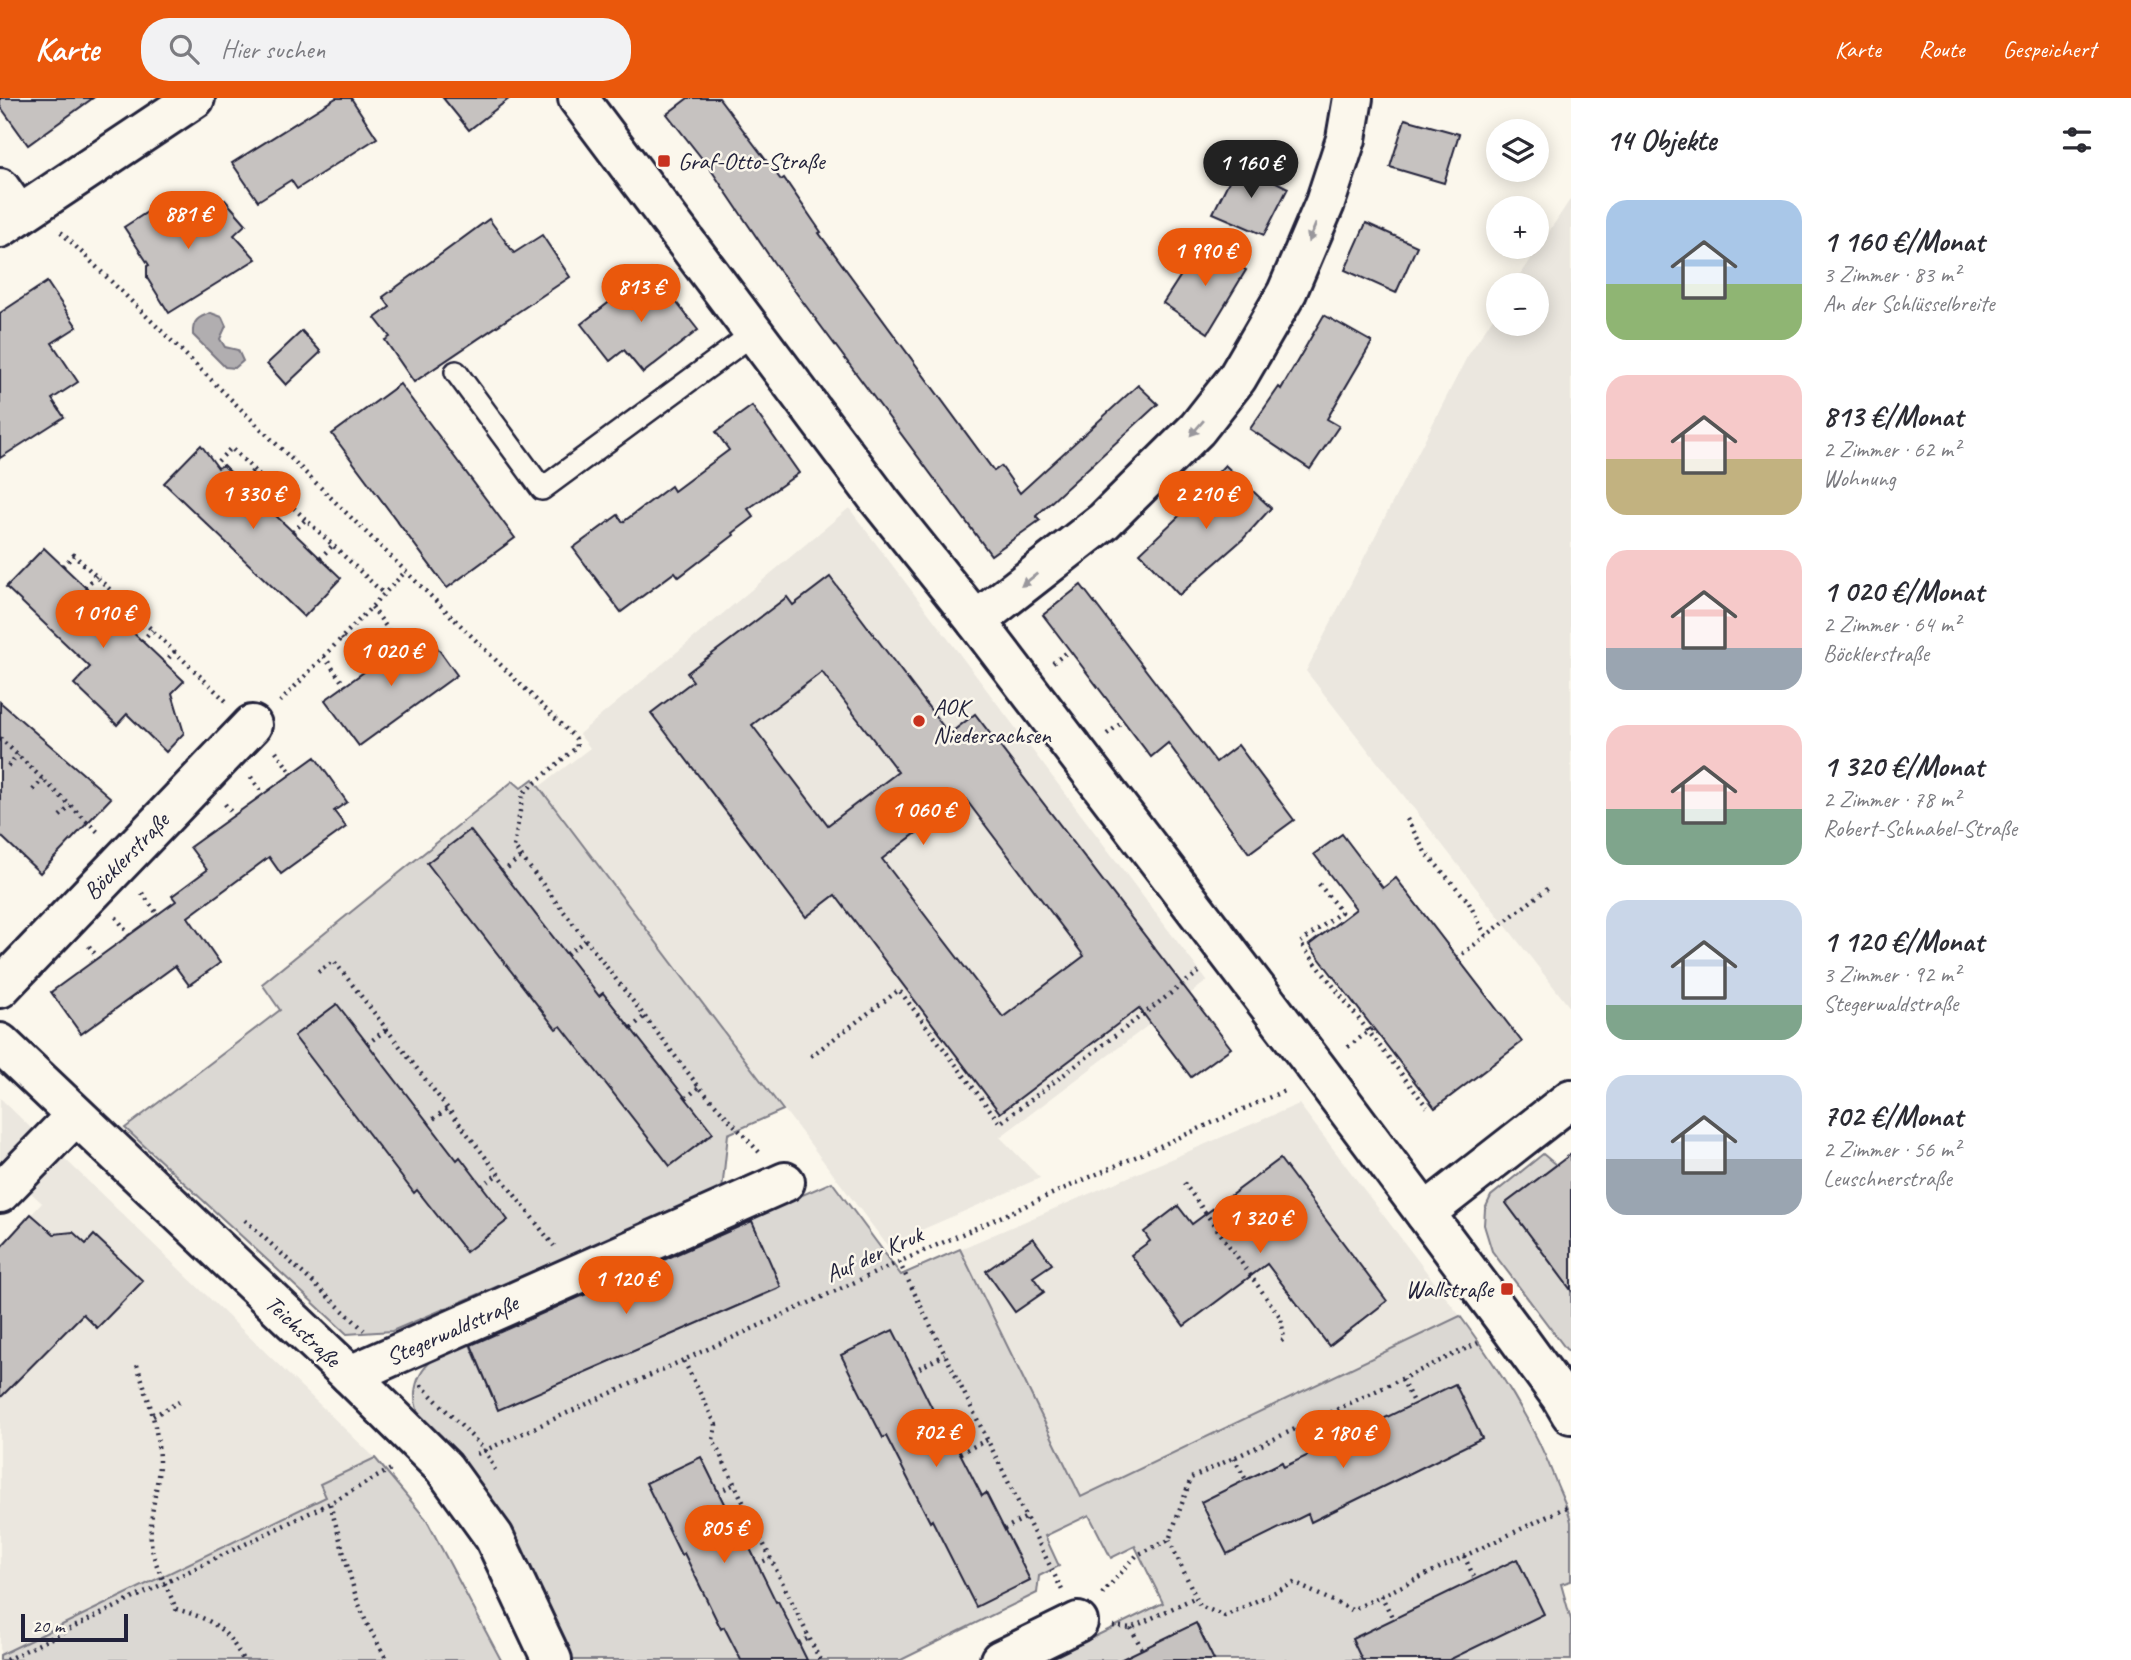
<!DOCTYPE html>
<html lang="de">
<head>
<meta charset="utf-8">
<style>
	:root { --surface:#fff; --page:#f2f2f3; --text:#2b2b33; --muted:#7c7c81; --accent:#ea580c }
	body { margin:0; font-family:Caveat,sans-serif; background:var(--page); color:var(--text); height:100vh; display:flex; flex-direction:column; font-size:26px; white-space:nowrap }
	* { box-sizing:border-box; margin:0 }
	p { font-size:23px; color:var(--muted) }
	.icon { flex:none; width:38px; height:38px; fill:none; stroke:currentColor; stroke-width:2; stroke-linecap:round; stroke-linejoin:round }
	.map { position:relative; flex:1; overflow:hidden }
	.details { display:flex; flex-direction:column; background:var(--surface); width:560px }
	.details>* { flex:none }
	.fabs { position:absolute; left:1486px; top:21px; display:grid; gap:14px }
	.fabs a { display:grid; place-items:center; width:63px; height:63px; border-radius:50%; background:var(--surface); box-shadow:0 4px 18px #0003; font-size:35px }
	.scale { position:absolute; left:21px; bottom:18px; width:107px; box-sizing:border-box; padding-left:7px; border:4px solid #22223b; border-top:0; font-size:19px; line-height:24px; white-space:nowrap; color:#22223b; -webkit-text-stroke:5px #fbf7ec; paint-order:stroke }
	.price { position:absolute; translate:-50% -60px; padding:0 16px; border-radius:24px; background:var(--accent); color:#fff; font-size:23px; line-height:46px; filter:drop-shadow(0 2px 4px #0008) }
	.price::after { content:''; position:absolute; left:50%; top:42px; width:21px; height:16px; margin-left:-10px; background:inherit; clip-path:polygon(0 0,100% 0,50% 100%) }
	.price.on { background:#222; color:#fff }
	ul { padding:0; list-style:none }
	li { display:flex; align-items:center; gap:21px; height:175px; padding:0 35px }
	li span { display:grid; place-items:center; flex:none; width:196px; height:140px; border-radius:21px; color:#555 }
	li>.icon { margin-inline-start:auto }
	span .icon { width:84px; height:84px; fill:#fffc; stroke-width:1 }
	li b { font-size:30px }
	h2 { display:flex; justify-content:space-between; align-items:center; height:84px; padding:0 35px; font-size:30px }
	header { display:flex; align-items:center; gap:42px; box-sizing:border-box; height:98px; padding:0 35px; background:var(--accent); color:#fff }
	header strong { font-size:33px }
	nav { display:flex; gap:38px; margin-inline-start:auto; font-size:24px }
	.search { width:490px; height:63px; background:var(--page); display:flex; align-items:center; gap:18px; box-sizing:border-box; padding:0 24px; border-radius:28px; color:var(--muted); font-size:26px }
	main { display:flex; flex:1; min-height:0 }
	.map>svg:first-child { display:block }
</style>
</head>
<body>
<header>
<strong>Karte</strong>
<div class="search"><svg class="icon" aria-label="search" viewBox="0 0 24 24"><circle cx="10" cy="10" r="6"/><path d="M15 15l6 6"/></svg>Hier suchen</div>
<nav><a>Karte</a><a>Route</a><a>Gespeichert</a></nav>
</header>
<main>
<div class="map">
<svg width="1571" height="1562" viewBox="0 0 1571 1562">
	<rect width="100%" height="100%" fill="#fbf7ec"/>
	<filter id="ink" filterUnits="userSpaceOnUse"><feTurbulence type="fractalNoise" baseFrequency=".0143" numOctaves="2"/><feDisplacementMap in="SourceGraphic" scale="14" xChannelSelector="R" yChannelSelector="G"/><feConvolveMatrix kernelMatrix="1 2 1 2 8 2 1 2 1" color-interpolation-filters="sRGB"/></filter>
	<g filter="url(#ink)">
		<g fill="#ebe7df">
			<polygon points="1571,100 1571,911 1306,573 1467,259 1498,212 1498,226 1536,226 1536,187 1514,187"/>
			<polygon points="849,410 1207,883 1000,1039 1040,1080 887,1147 539,689 590,650 579,636"/>
			<polygon points="0,1000 33,1032 0,1065"/>
			<polygon points="1299,1006 1460,1218 1081,1400 960,1151"/>
			<polygon points="63,1059 375,1360 320,1386 326,1398 0,1557 0,1150 42,1105 30,1094"/>
		</g>
		<g fill="#dbd8d3" stroke="#7e7d87" stroke-width="2">
			<polygon points="533,681 783,1012 728,1036 722,1093 392,1233 347,1236 125,1030 280,912 262,886 513,683 521,690"/>
			<polygon points="1543,1056 1556,1067 1506,1105 1571,1192 1571,1254 1566,1251 1492,1153 1484,1127 1485,1111 1491,1098"/>
			<path d="M832 1084 901 1177 960 1151 1081 1399 1460 1218C1498 1270 1533 1323 1556 1384 1561 1397 1569 1411 1571 1424 1571 1443 1571 1464 1571 1483L1561 1486 1571 1522V1562H1047L1163 1505 1135 1448 1111 1460 1089 1417 1045 1438 1059 1468 1039 1478 1037 1495 901 1562H571C541 1499 513 1431 472 1374 452 1348 413 1333 415 1295 417 1265 445 1252 468 1242L498 1311 780 1190 750 1120Z"/>
			<polygon points="375,1360 426,1421 501,1562 0,1562 0,1557 326,1399 320,1386"/>
		</g>
		<path fill="#b1aeb0" stroke="#787681" stroke-width="2" d="M211 215 222 219 226 228 220 241 225 249 238 252 243 263 235 270 225 269 193 237C192 223 198 219 211 215Z"/>
		<g fill="#c6c2c0" stroke="#22223b" stroke-width="2" fill-rule="evenodd">
			<polygon points="0,0 93,0 28,47 0,8"/>
			<polygon points="336,0 351,0 377,40 297,91 291,82 258,103 232,65"/>
			<polygon points="443,0 510,0 469,32"/>
			<polygon points="688,0 719,0 781,82 784,80 821,134 819,135 994,373 1001,368 1020,395 1138,287 1158,306 1036,418 1040,422 991,457 774,165 711,72 667,16"/>
			<polygon points="1405,21 1459,36 1444,85 1390,69"/>
			<polygon points="1238,65 1288,90 1264,137 1213,115"/>
			<polygon points="169,100 191,134 225,102 246,126 234,137 256,161 169,215 147,180 147,168 149,167 124,129"/>
			<polygon points="489,121 514,155 542,137 570,179 414,284 385,242 390,239 375,220 390,209 383,199"/>
			<polygon points="1366,125 1417,148 1396,195 1345,172"/>
			<polygon points="1201,146 1246,172 1208,235 1163,205"/>
			<polygon points="651,172 698,232 643,275 624,252 610,263 581,226"/>
			<polygon points="47,184 77,229 52,245 78,284 52,301 64,319 0,360 0,215"/>
			<polygon points="1324,217 1372,244 1327,321 1339,328 1310,371 1250,331 1279,289 1281,291"/>
			<polygon points="302,233 321,254 286,287 267,266"/>
			<polygon points="400,286 515,440 447,490 332,336"/>
			<polygon points="752,308 799,375 748,411 754,419 733,435 734,437 679,479 675,474 621,514 573,450 618,417 623,424 671,388 674,393 729,352 716,334"/>
			<polygon points="201,347 218,370 223,367 341,480 304,519 164,385"/>
			<polygon points="1225,367 1271,410 1243,441 1179,497 1140,455 1198,400 1196,398"/>
			<polygon points="44,450 184,583 172,595 184,635 166,654 127,616 117,627 74,586 90,569 6,489"/>
			<path d="M830 479 949 636 975 616 1231 950 1191 979 1139 910 1000 1015 835 797 806 819 651 615 693 583 687 575 787 499 793 507ZM822 574 898 674 828 727 752 627ZM964 699 1084 858 1003 919 882 761Z"/>
			<polygon points="1081,487 1216,664 1238,647 1294,722 1249,755 1168,645 1151,659 1043,517"/>
			<polygon points="424,531 457,577 359,648 325,602"/>
			<polygon points="0,604 111,700 40,775 0,737"/>
			<polygon points="315,659 347,704 334,713 346,729 281,776 269,759 188,819 220,865 189,887 175,868 81,936 51,894 176,803 172,798 207,772 190,749"/>
			<polygon points="470,732 599,898 603,895 713,1035 670,1068 561,928 556,931 427,765"/>
			<polygon points="1342,736 1383,790 1396,780 1522,944 1435,1010 1309,847 1356,811 1314,756"/>
			<polygon points="337,906 457,1062 460,1059 508,1122 466,1154 417,1092 414,1095 294,938"/>
			<polygon points="1571,1056 1571,1192 1506,1105"/>
			<polygon points="1280,1061 1387,1203 1329,1248 1267,1166 1184,1228 1131,1157 1150,1143 1144,1134 1178,1108 1192,1126"/>
			<polygon points="31,1116 54,1136 73,1134 86,1146 94,1137 143,1183 97,1230 83,1216 0,1300 0,1150"/>
			<polygon points="752,1123 781,1189 498,1312 471,1247"/>
			<polygon points="1033,1140 1052,1166 1033,1179 1044,1194 1015,1214 986,1173"/>
			<polygon points="893,1232 934,1314 938,1312 982,1398 986,1395 1030,1482 976,1509 932,1422 930,1424 886,1338 883,1340 841,1257"/>
			<polygon points="1455,1286 1482,1340 1311,1424 1308,1416 1227,1456 1201,1404 1282,1364 1284,1369"/>
			<polygon points="701,1359 736,1430 739,1428 776,1504 778,1503 807,1562 741,1562 724,1529 721,1531 684,1455 681,1457 646,1385"/>
			<polygon points="1517,1461 1544,1516 1449,1562 1362,1562 1352,1541"/>
			<polygon points="1196,1525 1214,1562 1120,1562"/>
		</g>
		<g fill="none" stroke-linecap="round" stroke-linejoin="round">
			<defs>
				<polyline id="service" points="456,274 542,391 754,235"/>
				<g id="minor">
					<polyline points="578,0 880,403 976,523 1318,972 1510,1229 1561,1299 1571,1316"/>
					<polyline points="0,90 19,117"/>
					<polyline points="0,130 195,0"/>
					<polyline points="976,523 1104,423 1197,331 1237,280 1287,194 1325,105 1346,41 1353,0"/>
					<polyline points="0,890 252,627"/>
					<polyline points="0,945 350,1277 444,1370 494,1439 552,1562"/>
					<polyline points="0,1095 75,1018"/>
					<polyline points="1425,1115 1571,1001"/>
					<polyline points="350,1277 785,1084"/>
					<polyline points="1000,1562 1078,1524"/>
				</g>
			</defs>
			<use href="#service" stroke="#22223b" stroke-width="26"/>
			<use href="#minor" stroke="#22223b" stroke-width="44"/>
			<g stroke="#22223b" stroke-width="4.5" stroke-dasharray="2 5" stroke-linecap="butt">
				<polyline points="61,134 576,641 577,649 523,695 514,749 699,989 759,1054"/>
				<polyline points="218,363 231,350 384,496"/>
				<polyline points="241,385 254,372"/>
				<polyline points="267,409 279,396"/>
				<polyline points="293,434 306,421"/>
				<polyline points="320,460 333,447"/>
				<polyline points="63,468 74,457 226,603"/>
				<polyline points="85,489 96,478"/>
				<polyline points="372,509 400,548"/>
				<polyline points="110,513 120,501"/>
				<polyline points="342,540 366,573"/>
				<polyline points="142,543 152,532"/>
				<polyline points="324,558 345,588"/>
				<polyline points="164,565 175,553"/>
				<polyline points="1053,565 1070,552"/>
				<polyline points="280,604 406,473"/>
				<polyline points="1107,636 1124,623"/>
				<polyline points="0,640 99,735"/>
				<polyline points="276,653 292,676"/>
				<polyline points="8,668 18,657"/>
				<polyline points="251,679 263,696"/>
				<polyline points="33,692 43,681"/>
				<polyline points="225,706 234,718"/>
				<polyline points="60,718 71,708"/>
				<polyline points="1407,721 1425,754 1468,803 1486,838"/>
				<polyline points="502,774 521,759"/>
				<polyline points="1319,786 1341,814 1300,845 1427,1009"/>
				<polyline points="142,795 158,817"/>
				<polyline points="116,819 129,837"/>
				<polyline points="89,848 98,860"/>
				<polyline points="567,856 586,842"/>
				<polyline points="1457,860 1551,788"/>
				<polyline points="318,874 334,863 554,1148"/>
				<polyline points="631,930 645,918"/>
				<polyline points="367,946 387,931"/>
				<polyline points="1348,949 1373,930"/>
				<polyline points="811,958 899,892 1000,1025 1199,874"/>
				<polyline points="686,1000 699,989"/>
				<polyline points="428,1025 448,1010"/>
				<polyline points="1184,1085 1281,1220 1284,1241 1279,1245"/>
				<polyline points="482,1088 498,1076"/>
				<polyline points="245,1122 364,1232"/>
				<polyline points="899,1164 1062,1492"/>
				<polyline points="684,1263 716,1327 713,1342 820,1562"/>
				<path d="M137 1267C148 1299 159 1331 159 1366 158 1394 147 1422 152 1451 156 1471 169 1492 176 1511 211 1521 226 1529 243 1562"/>
				<polyline points="913,1273 945,1257"/>
				<polyline points="1402,1281 1414,1306"/>
				<polyline points="421,1287 485,1352 495,1372"/>
				<polyline points="153,1318 179,1304"/>
				<polyline points="1319,1320 1332,1346"/>
				<polyline points="960,1355 987,1342"/>
				<polyline points="477,1356 899,1164 1286,992"/>
				<polyline points="1234,1360 1246,1382"/>
				<polyline points="718,1394 735,1386"/>
				<polyline points="330,1406 356,1499 366,1524 387,1562"/>
				<polyline points="1004,1431 1025,1420"/>
				<polyline points="1169,1442 1200,1508 1225,1518 1294,1485 1352,1512 1571,1407"/>
				<polyline points="1464,1458 1475,1481"/>
				<polyline points="757,1466 771,1460"/>
				<polyline points="1102,1496 1137,1457 1169,1442 1191,1380 1478,1245"/>
				<polyline points="1381,1497 1393,1521"/>
				<polyline points="1113,1528 1131,1530 1196,1499"/>
				<polyline points="1131,1530 1142,1551"/>
				<polyline points="799,1545 809,1540"/>
				<polyline points="6,1562 330,1405 391,1371"/>
			</g>
			<use href="#service" stroke="#fbf7ec" stroke-width="21"/>
			<use href="#minor" stroke="#fbf7ec" stroke-width="38"/>
		</g>
		<defs><path id="oneway-solid" d="M-6-.8H1V-3.2L6.5 0L1 3.2V.8H-6Z" transform="scale(1.75)"/></defs>
		<g fill="#99979c">
			<use href="#oneway-solid" transform="translate(1312 135) rotate(113)"/>
			<use href="#oneway-solid" transform="translate(1197 330) rotate(131)"/>
			<use href="#oneway-solid" transform="translate(1029 482) rotate(142)"/>
		</g>
	</g>
	<g fill="#c8321e" stroke="#fbf7ec" stroke-width="2.5">
		<rect x="657" y="56" width="14" height="14" rx="3.5"/>
		<circle cx="919" cy="623" r="7"/>
		<rect x="1500" y="1184" width="14" height="14" rx="3.5"/>
	</g>
	<g text-anchor="middle" stroke-width="5" stroke-linejoin="round" paint-order="stroke">
		<g font-size="24" fill="#22223b" stroke="#fbf7ec" text-anchor="start">
			<text x="678" y="71">Graf-Otto-Straße</text>
			<text x="933" y="617">AOK<tspan x="933" dy="28">Niedersachsen</tspan></text>
			<text x="1493" y="1199" text-anchor="end">Wallstraße</text>
		</g>
		<g font-size="24" fill="#22223b" stroke="#fbf7ec">
			<text transform="translate(126 758) rotate(-46)" y="8">Böcklerstraße</text>
			<text transform="translate(874 1156) rotate(-24)" y="8">Auf der Kruk</text>
			<text transform="translate(452 1232) rotate(-24)" y="8">Stegerwaldstraße</text>
			<text transform="translate(303 1233) rotate(43)" y="8">Teichstraße</text>
		</g>
	</g>
</svg>
<div class="fabs">
<a><svg class="icon" aria-label="layers" viewBox="0 0 24 24"><path d="M12 4l9 5-9 5-9-5zM3 14l9 5 9-5"/></svg></a>
<a>+</a>
<a>−</a>
</div>
<div class="scale">20 m</div>
<b class="price on" style="left:1251px;top:102px">1 160 €</b>
<b class="price" style="left:188px;top:153px">881 €</b>
<b class="price" style="left:1205px;top:190px">1 990 €</b>
<b class="price" style="left:641px;top:226px">813 €</b>
<b class="price" style="left:253px;top:433px">1 330 €</b>
<b class="price" style="left:1206px;top:433px">2 210 €</b>
<b class="price" style="left:103px;top:552px">1 010 €</b>
<b class="price" style="left:391px;top:590px">1 020 €</b>
<b class="price" style="left:923px;top:749px">1 060 €</b>
<b class="price" style="left:1260px;top:1157px">1 320 €</b>
<b class="price" style="left:626px;top:1218px">1 120 €</b>
<b class="price" style="left:936px;top:1371px">702 €</b>
<b class="price" style="left:1343px;top:1372px">2 180 €</b>
<b class="price" style="left:724px;top:1467px">805 €</b>
</div>
<section class="details">
<h2>14 Objekte<svg class="icon" aria-label="filters" viewBox="0 0 24 24"><path d="M4 7h16M4 17h16"/><circle cx="9" cy="7" r="2"/><circle cx="15" cy="17" r="2"/></svg></h2>
<ul>
<li><span style="background:linear-gradient(#a9c7e8 60%,#8fb573 0)"><svg class="icon" aria-label="home" viewBox="0 0 24 24"><path d="M3 11l9-7 9 7M6 9v11h12V9"/></svg></span><div><b>1 160 €/Monat</b><p>3 Zimmer · 83 m²</p><p>An der Schlüsselbreite</p></div></li>
<li><span style="background:linear-gradient(#f6c9c9 60%,#c2b280 0)"><svg class="icon" aria-label="home" viewBox="0 0 24 24"><path d="M3 11l9-7 9 7M6 9v11h12V9"/></svg></span><div><b>813 €/Monat</b><p>2 Zimmer · 62 m²</p><p>Wohnung</p></div></li>
<li><span style="background:linear-gradient(#f6c9c9 70%,#9aa5b1 0)"><svg class="icon" aria-label="home" viewBox="0 0 24 24"><path d="M3 11l9-7 9 7M6 9v11h12V9"/></svg></span><div><b>1 020 €/Monat</b><p>2 Zimmer · 64 m²</p><p>Böcklerstraße</p></div></li>
<li><span style="background:linear-gradient(#f6c9c9 60%,#7fa58c 0)"><svg class="icon" aria-label="home" viewBox="0 0 24 24"><path d="M3 11l9-7 9 7M6 9v11h12V9"/></svg></span><div><b>1 320 €/Monat</b><p>2 Zimmer · 78 m²</p><p>Robert-Schnabel-Straße</p></div></li>
<li><span style="background:linear-gradient(#c9d6e8 75%,#7fa58c 0)"><svg class="icon" aria-label="home" viewBox="0 0 24 24"><path d="M3 11l9-7 9 7M6 9v11h12V9"/></svg></span><div><b>1 120 €/Monat</b><p>3 Zimmer · 92 m²</p><p>Stegerwaldstraße</p></div></li>
<li><span style="background:linear-gradient(#c9d6e8 60%,#9aa5b1 0)"><svg class="icon" aria-label="home" viewBox="0 0 24 24"><path d="M3 11l9-7 9 7M6 9v11h12V9"/></svg></span><div><b>702 €/Monat</b><p>2 Zimmer · 56 m²</p><p>Leuschnerstraße</p></div></li>
</ul>
</section>
</main>
</body>
</html>
